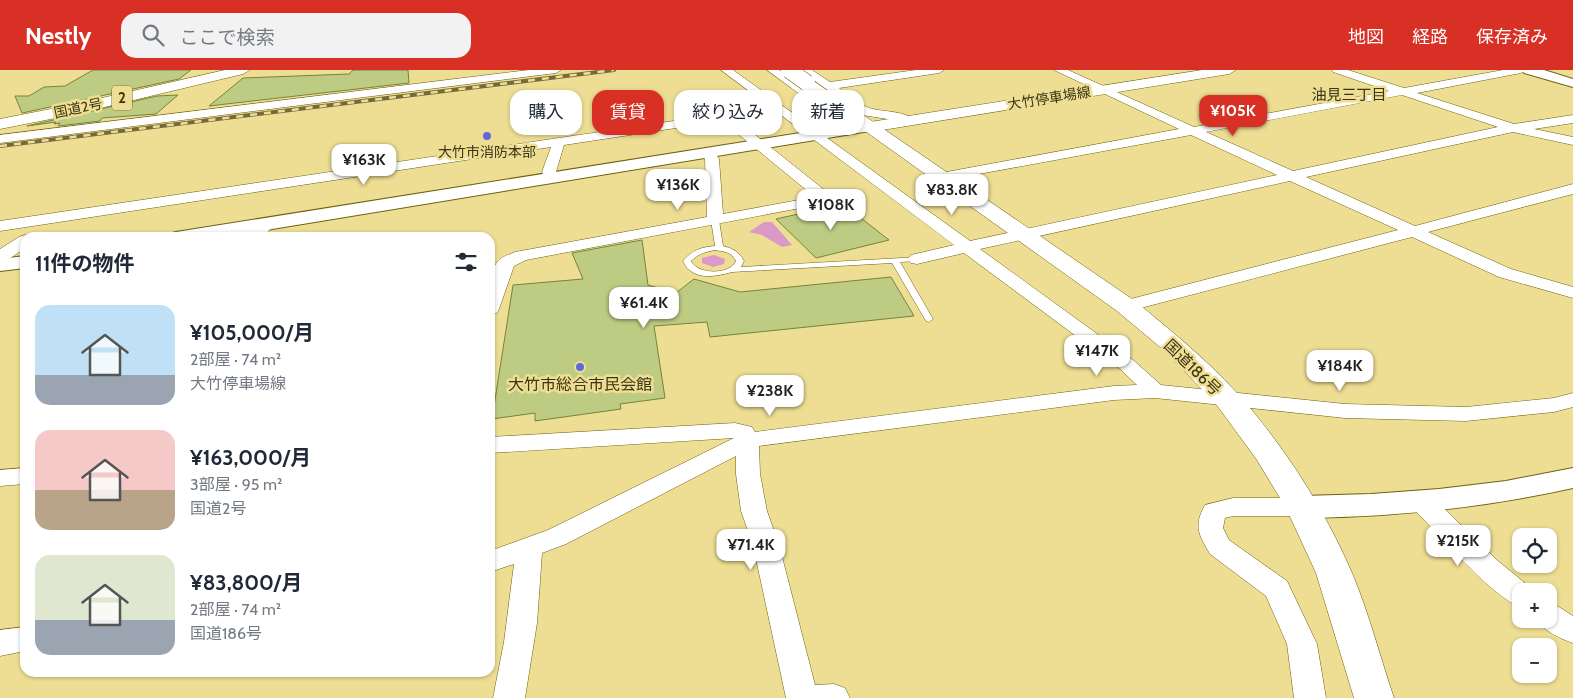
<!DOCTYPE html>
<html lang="ja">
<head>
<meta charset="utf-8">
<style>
	:root { --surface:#fff; --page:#f2f2f3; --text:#1f2937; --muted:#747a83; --accent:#d93025 }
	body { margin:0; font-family:Cabin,"Noto Sans JP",sans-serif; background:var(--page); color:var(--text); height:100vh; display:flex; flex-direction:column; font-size:19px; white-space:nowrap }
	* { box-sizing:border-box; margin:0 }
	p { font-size:16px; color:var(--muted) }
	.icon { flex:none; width:28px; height:28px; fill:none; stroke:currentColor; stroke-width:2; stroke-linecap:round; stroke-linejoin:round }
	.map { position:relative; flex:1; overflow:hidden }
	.sheet { position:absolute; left:20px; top:162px; width:475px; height:445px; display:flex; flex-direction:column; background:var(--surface); border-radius:15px; box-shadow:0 1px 4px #0004 }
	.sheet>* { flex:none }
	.guide { position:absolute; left:510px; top:20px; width:475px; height:45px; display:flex; gap:10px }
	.tools { position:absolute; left:1512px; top:458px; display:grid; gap:10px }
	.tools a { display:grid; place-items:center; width:45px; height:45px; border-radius:10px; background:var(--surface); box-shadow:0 1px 4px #0004; font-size:25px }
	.price { position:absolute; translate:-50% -42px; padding:0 11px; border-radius:10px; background:#fff; color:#222; font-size:16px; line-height:32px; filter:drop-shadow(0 1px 2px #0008) }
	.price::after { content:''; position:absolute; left:50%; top:30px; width:15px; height:11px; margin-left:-8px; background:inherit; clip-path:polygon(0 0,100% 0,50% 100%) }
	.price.on { background:var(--accent); color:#fff }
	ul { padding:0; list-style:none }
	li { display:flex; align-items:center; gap:15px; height:125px; padding:0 15px }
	li span { display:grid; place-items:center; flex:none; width:140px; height:100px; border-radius:15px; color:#555 }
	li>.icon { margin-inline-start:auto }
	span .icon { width:60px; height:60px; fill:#fffc; stroke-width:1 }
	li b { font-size:21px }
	h2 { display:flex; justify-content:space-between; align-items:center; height:60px; padding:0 15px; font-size:21px }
	.tag { padding:0 18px; border-radius:15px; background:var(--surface); box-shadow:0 1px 4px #0004; font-size:18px; line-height:45px }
	.tag.on { background:var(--accent); color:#fff }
	header { display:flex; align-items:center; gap:30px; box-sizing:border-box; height:70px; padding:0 25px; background:var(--accent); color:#fff }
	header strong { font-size:24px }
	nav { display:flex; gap:28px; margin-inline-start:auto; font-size:18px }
	.search { width:350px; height:45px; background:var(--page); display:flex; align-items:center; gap:12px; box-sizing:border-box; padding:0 18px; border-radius:15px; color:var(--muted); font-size:19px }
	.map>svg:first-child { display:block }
</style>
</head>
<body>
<header>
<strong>Nestly</strong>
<div class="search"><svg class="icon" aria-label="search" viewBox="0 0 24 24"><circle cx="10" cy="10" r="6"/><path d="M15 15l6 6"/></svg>ここで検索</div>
<nav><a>地図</a><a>経路</a><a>保存済み</a></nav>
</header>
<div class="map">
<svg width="1573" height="628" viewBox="0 0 1573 628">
	<rect width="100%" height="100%" fill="#eede93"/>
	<g fill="#db99c8">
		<polygon points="764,152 772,152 792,175 782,177 762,165 749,162"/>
		<polygon points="714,185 725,189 724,194 713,197 702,193 702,188"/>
	</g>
	<g fill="#becc83" stroke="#76833c">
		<polygon points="93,0 191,0 179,9 22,43 15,26 29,26 44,17 65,16"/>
		<polygon points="353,0 408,0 409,13 209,36 243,8 349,4"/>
		<polygon points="178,25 156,44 102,48 100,51 67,55 58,56 60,53 54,54 56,52 27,56 157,26"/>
		<polygon points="843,134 889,170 816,188 776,149"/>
		<polygon points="642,170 648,215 676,223 694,209 740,222 891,207 914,246 710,267 707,252 654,256 665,328 620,334 621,339 535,351 535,343 492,349 513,215 583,209 572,183"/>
	</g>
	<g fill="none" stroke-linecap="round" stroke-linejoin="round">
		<defs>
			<path id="service" d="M712 148H718L719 150 723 176C734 179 739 182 744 191L741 197 920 187V191L900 192 933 249 929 252 926 251 892 193 732 202C714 207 692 211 683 191 692 180 702 177 715 176L711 150ZM715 180C724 182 731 181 736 191 730 205 698 205 691 191 698 184 705 182 715 180Z"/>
			<g id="minor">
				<polygon points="529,0 561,0 556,3 0,73 0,65"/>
				<path d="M721 0H733L970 171 1277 105 1191 65 941 111 936 110 934 107 936 104 941 103 1179 59 1054 0H1068L1194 57 1389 21 1333 2 1332 0H1348L1404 18 1503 0H1526L1521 3 1417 23 1514 54 1573 45V53L1534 59 1573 67V75L1513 62 1306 107 1415 156 1573 114V124L1428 162 1511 199 1573 217V228L1499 207 1412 167 1133 240 1126 242 1119 240 1117 236 1119 232 1398 160 1290 111 980 179 1133 290 1161 315 1345 334 1466 337 1554 328 1573 323V337L1554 342 1466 351 1345 348 1155 328 1114 330 759 376 760 404 767 441 779 475 815 615 834 614 845 618 850 628H786L753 475 741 441 736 404V386L566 474 542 483 537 553 525 628H493L504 572 514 494 490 502V481L548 460 734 368 490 383V367L735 353 752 357 755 362 1114 316 1137 315 1119 298 964 183 917 194 911 193 908 189 911 185 954 175ZM1402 25 1498 57 1293 101 1206 62Z"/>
				<polygon points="767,0 779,0 842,44 844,47 835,57 840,63 839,66 829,66 822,57 831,47"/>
				<path d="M800 0H812L830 12 916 0H944L939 3 839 18C849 25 861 37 873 39 886 42 906 41 915 51L913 54 909 55 900 51 862 45Z"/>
				<path d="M701 24 705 25 832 126 835 129 832 132 526 190 514 196 499 239 497 243 490 245C490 230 488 199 500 189 504 186 511 184 515 182L707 147 705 89 701 83 703 80H713L719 89 723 144 815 127 722 51 564 75 556 102 559 108 557 111H547L542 102 551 77 0 161V151L714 45 695 28Z"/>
				<polygon points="263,149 269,151 271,154 270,159 263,168 246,168 257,151"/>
				<polygon points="25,165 32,168 25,168 25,178 6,191 0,192 0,179 19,167"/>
				<polygon points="25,398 25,414 0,416 0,400"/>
				<path d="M1422 423 1431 426 1498 491 1531 518 1533 521H1521V537C1494 529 1436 462 1413 438L1409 432 1413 426Z"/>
				<path d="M1233 428H1302L1311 431 1315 437 1311 443 1302 446H1233L1225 448 1223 458 1229 470 1287 511 1317 574 1326 628H1294L1287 574 1266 526 1210 484C1199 465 1193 456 1205 435Z"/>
				<path d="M1549 533 1559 537 1573 546V573C1561 569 1542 560 1536 549H1549Z"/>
				<polygon points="25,557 25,581 0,586 0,560"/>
			</g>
			<g id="tertiary">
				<polygon points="1522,0 1544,0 1573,9 1573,17 1524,3"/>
				<polygon points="870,52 876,54 878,57 876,60 217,168 166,168 169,164 176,162"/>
				<polygon points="25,186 25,198 0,201 0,189"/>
				<path d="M1573 398V418C1483 438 1394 447 1302 448L1291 445 1286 437 1291 429 1302 426 1371 424 1439 419 1506 411Z"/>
			</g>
			<polygon id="secondary" points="1202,0 1236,0 1229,4 870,62 864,61 862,57 864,53 870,52"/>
			<g id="trunk">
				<polygon points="225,0 250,0 243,4 71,45 0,59 0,49 71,35"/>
				<path d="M807 9 812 10 1135 231C1170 260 1205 288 1236 322 1283 374 1324 438 1352 503 1369 543 1380 587 1394 628H1354L1316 503 1286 438 1257 390 1216 334 1166 282 1117 241 802 16 800 13 802 10Z"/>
			</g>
		</defs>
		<use href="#service" stroke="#6f600c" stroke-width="1"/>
		<use href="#minor" stroke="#6f600c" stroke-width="1"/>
		<use href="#tertiary" stroke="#6f600c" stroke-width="2"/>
		<use href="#secondary" stroke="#6f600c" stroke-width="1"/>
		<use href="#trunk" stroke="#6f600c" stroke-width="1"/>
		<use href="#service" fill="#fff" fill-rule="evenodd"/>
		<use href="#minor" fill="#fff" fill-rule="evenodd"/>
		<use href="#tertiary" fill="#fff" fill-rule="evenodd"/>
		<use href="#secondary" fill="#fff" fill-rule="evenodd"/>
		<use href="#trunk" fill="#fff" fill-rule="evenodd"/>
		<defs>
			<polyline id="rail" points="0,76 614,0"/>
		</defs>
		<use href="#rail" stroke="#746a3d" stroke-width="4"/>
		<use href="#rail" stroke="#eede93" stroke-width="2.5" stroke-dasharray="7" stroke-linecap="butt"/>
		<defs>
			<polyline id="trunk-bridge" points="789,0 807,13"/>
		</defs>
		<use href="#trunk-bridge" stroke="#6f600c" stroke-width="17" stroke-linecap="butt"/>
		<use href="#trunk-bridge" stroke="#fff" stroke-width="16"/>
	</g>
	<g fill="#6266de" stroke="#eede93" stroke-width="2">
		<circle cx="487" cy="66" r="5"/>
		<circle cx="580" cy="297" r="5"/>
	</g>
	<g text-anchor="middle" stroke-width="5" stroke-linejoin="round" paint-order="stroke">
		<g font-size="14" fill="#3b3415" stroke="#eede93">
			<text transform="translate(1049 28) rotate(-9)" y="5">大竹停車場線</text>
			<text transform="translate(78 38) rotate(-12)" y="5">国道2号</text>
		</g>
		<g font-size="14" fill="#3b3415" stroke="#eede93">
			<text x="487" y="87">大竹市消防本部</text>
		</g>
		<g font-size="15" fill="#3b3415" stroke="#eede93">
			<text x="1349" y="30">油見三丁目</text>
		</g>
		<rect fill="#eede93" stroke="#71673b" stroke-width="1" x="112" y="15.5" width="20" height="25" rx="4"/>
		<g font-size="15" font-weight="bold" fill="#3b3415">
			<text x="122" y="33">2</text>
		</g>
		<g font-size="16" fill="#3b3415" stroke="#eede93">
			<text transform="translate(1193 297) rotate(44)" y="6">国道186号</text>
		</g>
		<g font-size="16" fill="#3b3415" stroke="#eede93">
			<text x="580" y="320">大竹市総合市民会館</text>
		</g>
	</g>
</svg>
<div class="tools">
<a><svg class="icon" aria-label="locate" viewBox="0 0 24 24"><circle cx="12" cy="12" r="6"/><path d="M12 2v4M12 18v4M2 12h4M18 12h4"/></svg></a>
<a>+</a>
<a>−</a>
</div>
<b class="price on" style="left:1233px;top:67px">¥105K</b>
<b class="price" style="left:364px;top:116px">¥163K</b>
<b class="price" style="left:678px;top:141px">¥136K</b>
<b class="price" style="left:952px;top:146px">¥83.8K</b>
<b class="price" style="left:831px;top:161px">¥108K</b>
<b class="price" style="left:644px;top:259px">¥61.4K</b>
<b class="price" style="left:1097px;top:307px">¥147K</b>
<b class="price" style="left:1340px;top:322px">¥184K</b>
<b class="price" style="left:770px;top:347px">¥238K</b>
<b class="price" style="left:1458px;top:497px">¥215K</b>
<b class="price" style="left:751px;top:501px">¥71.4K</b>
<div class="guide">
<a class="tag">購入</a>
<a class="tag on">賃貸</a>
<a class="tag">絞り込み</a>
<a class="tag">新着</a>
</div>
<section class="sheet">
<h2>11件の物件<svg class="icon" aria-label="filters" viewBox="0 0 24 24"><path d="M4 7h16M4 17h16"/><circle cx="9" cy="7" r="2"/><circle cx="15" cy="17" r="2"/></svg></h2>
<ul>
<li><span style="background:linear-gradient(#bfe0f5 70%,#9aa5b1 0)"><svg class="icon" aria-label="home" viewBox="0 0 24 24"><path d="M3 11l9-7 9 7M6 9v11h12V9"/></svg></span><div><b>¥105,000/月</b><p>2部屋 · 74 m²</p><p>大竹停車場線</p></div></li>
<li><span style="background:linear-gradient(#f6c9c9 60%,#b9a48a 0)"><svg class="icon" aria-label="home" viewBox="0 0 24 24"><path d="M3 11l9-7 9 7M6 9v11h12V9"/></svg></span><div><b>¥163,000/月</b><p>3部屋 · 95 m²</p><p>国道2号</p></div></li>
<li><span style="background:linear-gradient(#dfe7d0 65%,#9aa5b1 0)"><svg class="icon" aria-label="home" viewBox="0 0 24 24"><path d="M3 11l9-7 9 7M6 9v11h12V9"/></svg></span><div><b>¥83,800/月</b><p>2部屋 · 74 m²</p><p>国道186号</p></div></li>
</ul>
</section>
</div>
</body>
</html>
